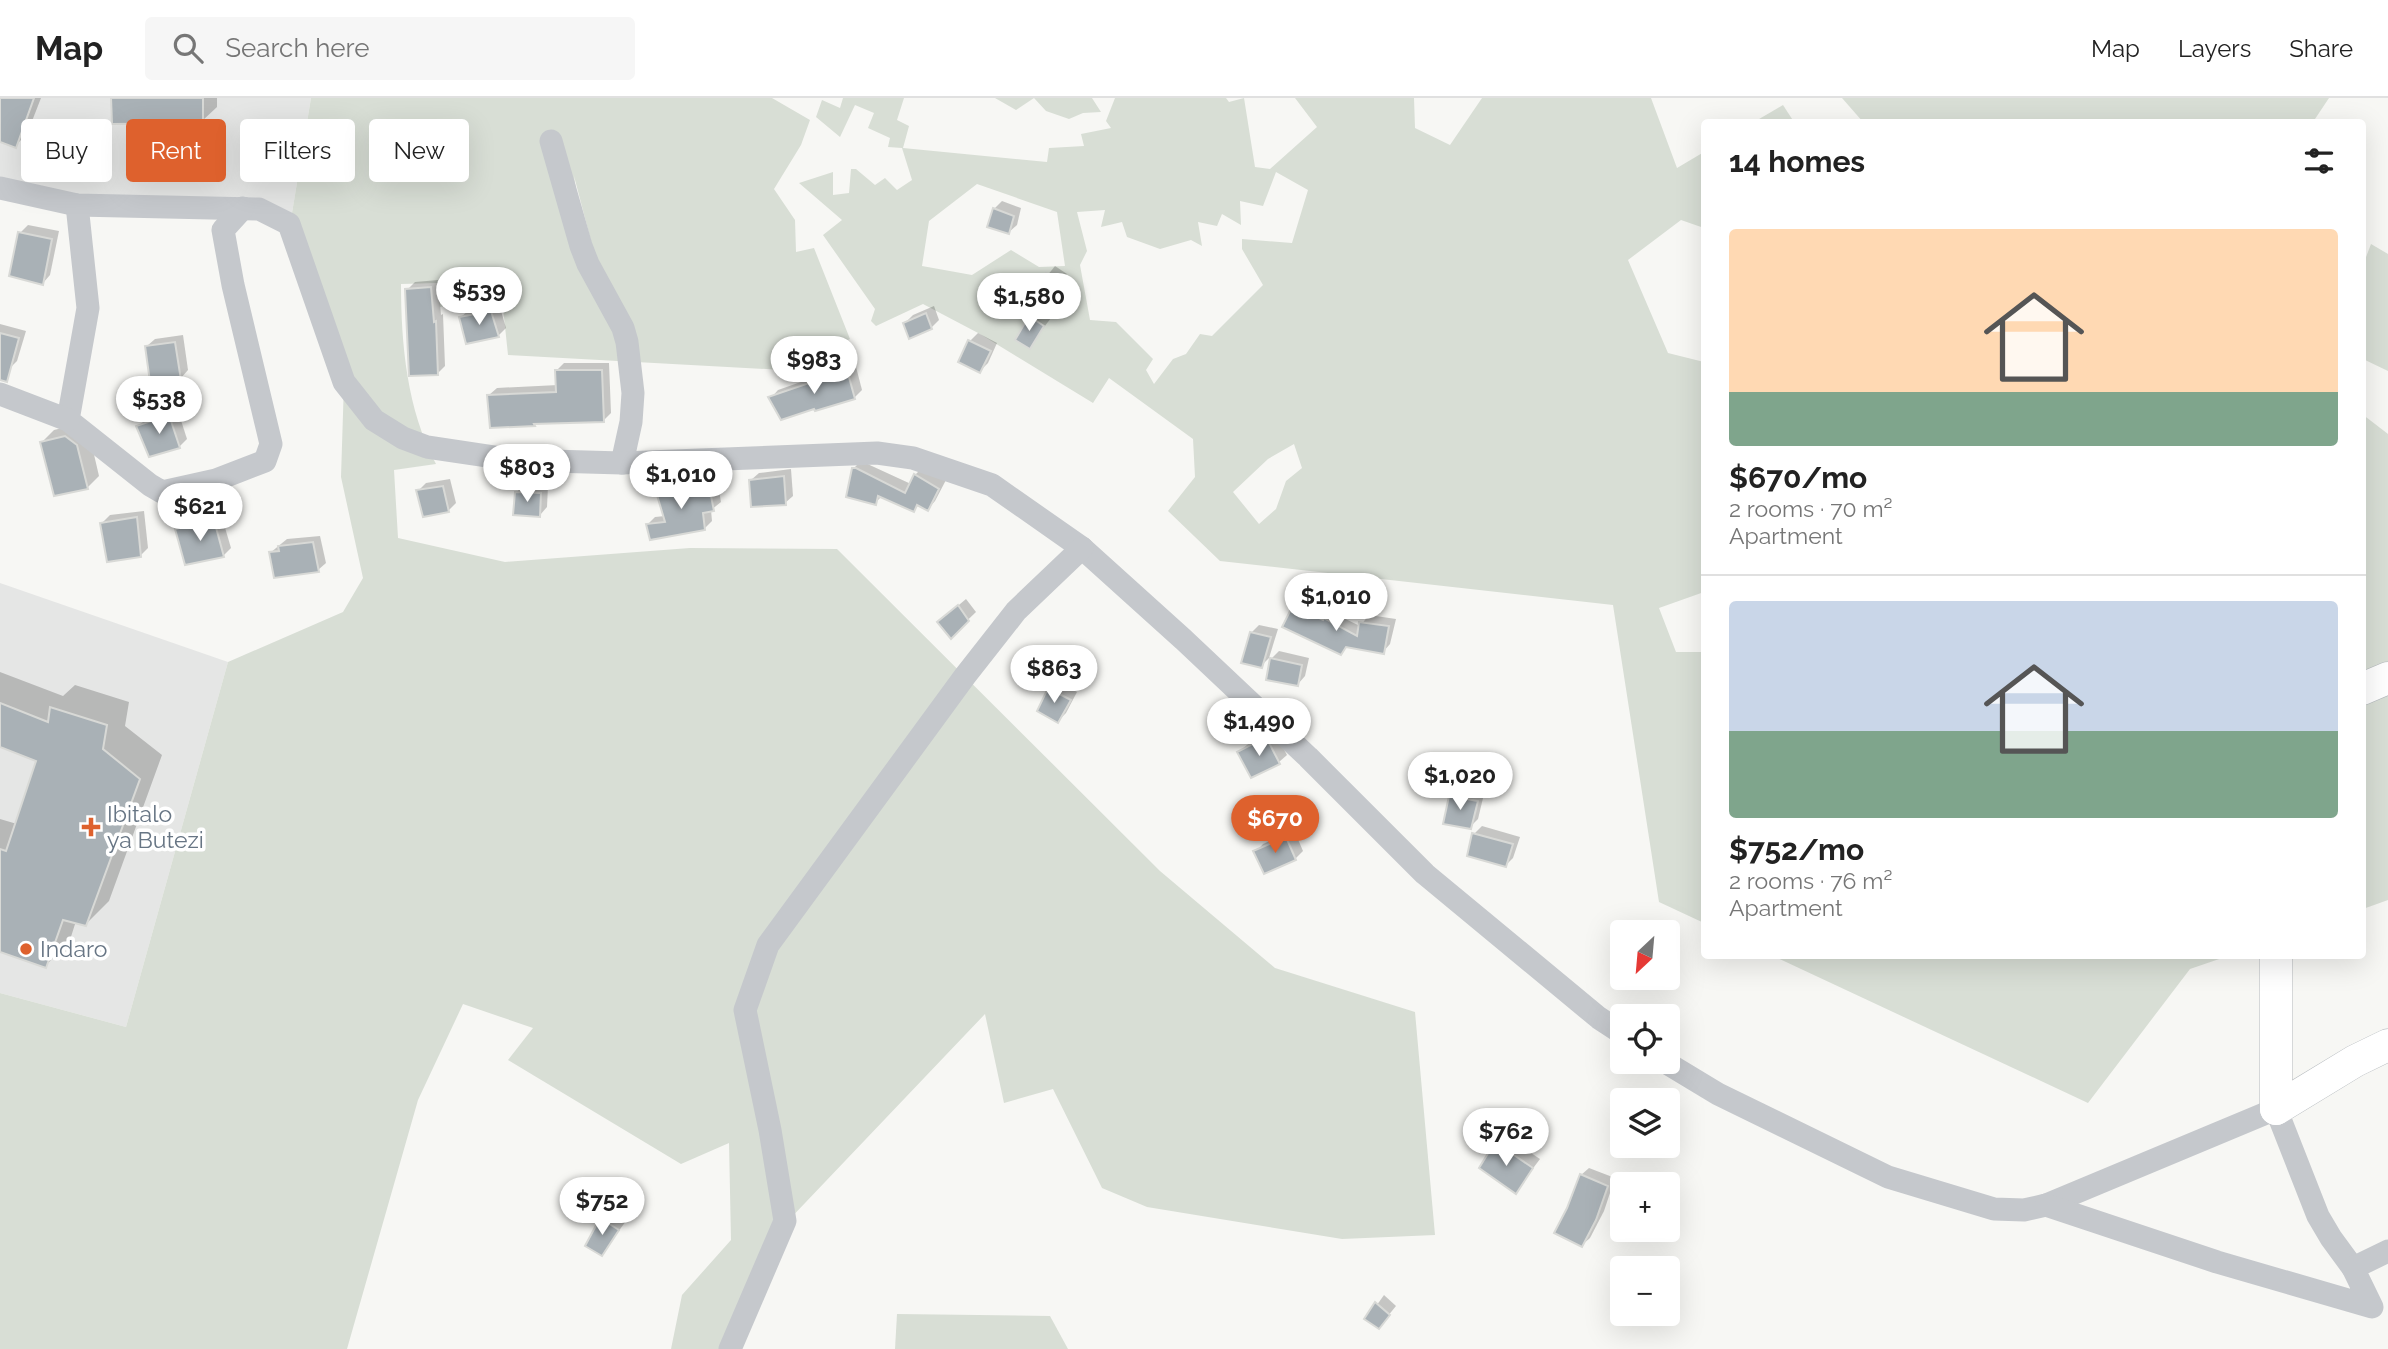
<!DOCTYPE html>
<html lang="en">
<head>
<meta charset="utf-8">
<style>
	:root { --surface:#fff; --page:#f6f6f6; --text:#222; --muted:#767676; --line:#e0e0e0; --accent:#de612d }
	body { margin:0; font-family:Raleway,sans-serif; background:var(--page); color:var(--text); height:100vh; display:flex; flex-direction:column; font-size:26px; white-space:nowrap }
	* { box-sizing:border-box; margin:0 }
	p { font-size:23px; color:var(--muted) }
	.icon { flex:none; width:38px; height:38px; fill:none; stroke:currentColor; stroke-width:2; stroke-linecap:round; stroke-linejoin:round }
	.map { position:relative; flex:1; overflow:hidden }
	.sheet { position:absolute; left:1701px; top:21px; width:665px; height:840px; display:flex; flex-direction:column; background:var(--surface); border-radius:7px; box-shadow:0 7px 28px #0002 }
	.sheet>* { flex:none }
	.guide { position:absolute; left:21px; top:21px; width:665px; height:63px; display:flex; gap:14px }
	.needle { width:46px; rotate:206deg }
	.buttons { position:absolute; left:1610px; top:822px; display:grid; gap:14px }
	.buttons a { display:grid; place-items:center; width:70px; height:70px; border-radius:7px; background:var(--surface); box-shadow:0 7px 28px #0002; font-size:35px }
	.price { position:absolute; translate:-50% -60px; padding:0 16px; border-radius:24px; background:#fff; color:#222; font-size:23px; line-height:46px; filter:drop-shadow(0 2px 4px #0008) }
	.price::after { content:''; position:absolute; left:50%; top:42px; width:21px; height:16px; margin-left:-10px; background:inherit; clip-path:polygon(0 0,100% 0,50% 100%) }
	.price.selected { background:var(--accent); color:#fff }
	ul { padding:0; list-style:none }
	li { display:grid; align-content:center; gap:14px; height:371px; padding:0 28px }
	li+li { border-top:2px solid var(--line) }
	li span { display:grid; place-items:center; height:217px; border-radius:7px; color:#555 }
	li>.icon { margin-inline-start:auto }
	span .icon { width:126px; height:126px; fill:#fffc; stroke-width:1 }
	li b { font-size:30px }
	h2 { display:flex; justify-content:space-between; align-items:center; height:84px; padding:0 28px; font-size:30px }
	.pill { padding:0 24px; border-radius:7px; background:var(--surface); box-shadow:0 7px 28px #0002; font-size:24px; line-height:63px }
	.pill.selected { background:var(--accent); color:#fff }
	header { display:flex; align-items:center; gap:42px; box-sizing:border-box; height:98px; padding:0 35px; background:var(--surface); border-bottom:2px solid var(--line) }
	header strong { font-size:33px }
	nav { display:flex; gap:38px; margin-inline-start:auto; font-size:24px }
	.search { width:490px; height:63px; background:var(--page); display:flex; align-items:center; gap:18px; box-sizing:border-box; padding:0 24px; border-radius:7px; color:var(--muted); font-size:26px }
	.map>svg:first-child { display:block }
</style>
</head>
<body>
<header>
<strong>Map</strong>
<div class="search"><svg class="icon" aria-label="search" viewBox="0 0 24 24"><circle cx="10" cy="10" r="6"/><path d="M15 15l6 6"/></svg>Search here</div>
<nav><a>Map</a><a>Layers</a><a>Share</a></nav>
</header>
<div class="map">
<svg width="2388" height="1251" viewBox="0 0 2388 1251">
	<rect width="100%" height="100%" fill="#f7f7f4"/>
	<g fill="#e5e6e5">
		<polygon points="0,0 311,0 290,127 260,110 0,90"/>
		<polygon points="0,485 228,564 126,929 0,895"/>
	</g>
	<g fill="#d8ded5" fill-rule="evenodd">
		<path d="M311 0H772L810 22 801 47 774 91 795 122 796 154 814 150 850 241 784 272 508 257 502 200 440 209 438 185 401 186C401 246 407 312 436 366L394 372 398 440 505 464 690 450 837 451 1160 773 1275 870 1415 914 1435 1137 1342 1141 1147 1109 1102 1090 1053 991 1004 1005 985 916 785 1126 730 1251H671L682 1197 731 1142 729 1045 681 1066 508 962 533 930 463 906 418 1002 347 1251H0V895L126 929 228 564 343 514 363 480 341 379 344 284 290 127ZM574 78 596 162 588 166Z"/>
		<path d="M843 0H904L897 22 909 28 903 50 1047 64 1049 50 1084 48 1081 36 1111 30 1106 23 1115 0H1226L1229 4 1244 0 1255 69 1270 71 1317 29 1295 0H1414L1415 30 1450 47 1482 0H1651L1677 70 1704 54V130L1681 122 1628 162 1668 255 1704 264V494L1659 510 1676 554H1704V825L1659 804 1613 507 1220 463 1168 413 1195 379 1193 341 1109 280 1093 305 980 236 923 206 876 228 871 223 875 211 823 137 842 122 799 85 833 74V97L849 95 851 71H856L875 87 885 80 897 92 912 82 902 50 888 49 890 40 868 30 874 15 855 7 840 39 816 19 822 2 840 10ZM1276 74 1308 92 1292 145 1242 141V151L1263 187 1212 238 1200 236 1186 256 1173 261 1154 286 1146 272 1153 261 1116 224 1090 222 1080 167 1087 153 1077 114 1105 112 1101 129 1122 124 1127 139 1160 151 1191 142 1202 148 1198 124 1217 128 1222 116 1241 127 1240 103 1263 108ZM977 86 1057 114 1065 168 1039 169 1011 152 972 177 922 168 929 123ZM1294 346 1302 370 1286 383 1276 411 1259 426 1233 394 1268 361Z"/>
		<polygon points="995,0 1092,0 1101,14 1083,15 1069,21 1046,13 1034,0 1016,12"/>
		<polygon points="1842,0 2329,0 2313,24 1863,24"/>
		<polygon points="1783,7 1794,24 1754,24"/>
		<polygon points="2371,146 2388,156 2388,273 2363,261 2363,167"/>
		<polygon points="2362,316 2388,336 2388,802 2363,811"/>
		<polygon points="1773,858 2228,858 2190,871 2088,1005"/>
		<polygon points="897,1216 1050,1218 1068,1251 895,1251"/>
	</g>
	<g fill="#0003">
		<polygon points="0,0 41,0 27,36 15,48 0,42"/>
		<polygon points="113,0 217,0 217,9 202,23"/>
		<polygon points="1002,103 1021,110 1017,127 1009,134 994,111"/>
		<polygon points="28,127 59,133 50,177 43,185 20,135"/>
		<polygon points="1055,168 1067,176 1045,206 1031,198"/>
		<polygon points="438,182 441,217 443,216 445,268 437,276 407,192 415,184"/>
		<polygon points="499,206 506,230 498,238 461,219 469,212"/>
		<polygon points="934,208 939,222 931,230 905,225 913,217"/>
		<polygon points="1038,212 1051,220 1029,249 1030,219"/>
		<polygon points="0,226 26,233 17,263 9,271 0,269"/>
		<polygon points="978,235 997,245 988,265 980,273 970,243"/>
		<polygon points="183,237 188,272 181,280 147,248 155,241"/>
		<polygon points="564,265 609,265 611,315 603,323 536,324 534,326 489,297 497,290 558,287 556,273"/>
		<polygon points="855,265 862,292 854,300 771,300 778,292"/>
		<polygon points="177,310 187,341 180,348 150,357 138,329 146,321"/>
		<polygon points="78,326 89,335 99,378 87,390 42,344 54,332"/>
		<polygon points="861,363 911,386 915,377 923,369 946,382 935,403 928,411 920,406 913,412 882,398 875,405 853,371"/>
		<polygon points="791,371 793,398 785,405 751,382 759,375"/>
		<polygon points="682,376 685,388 717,381 721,404 711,412 712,423 704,431 647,427 655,419 665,418 656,388 664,380"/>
		<polygon points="450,381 456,405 448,413 418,393 426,385"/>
		<polygon points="524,387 548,388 547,409 540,417 516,395"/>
		<polygon points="144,413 148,450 140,458 102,425 110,417"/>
		<polygon points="221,416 231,450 223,458 177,432 185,424"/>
		<polygon points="320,438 326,465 318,472 270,455 287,441"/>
		<polygon points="1302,500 1360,528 1369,517 1396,521 1390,546 1383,554 1348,548 1341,555 1284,528 1294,508"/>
		<polygon points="966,501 976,514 951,538 947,517"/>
		<polygon points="1259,527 1278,531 1269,560 1261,568 1251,535"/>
		<polygon points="1279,553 1309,560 1305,578 1298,586 1271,561"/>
		<polygon points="0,574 63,598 75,587 129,604 125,628 162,657 109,803 86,826 76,823 69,845 45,868 0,852 0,721 17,726 38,662 0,647"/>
		<polygon points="1057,583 1077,594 1066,615 1058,623 1040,612 1050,591"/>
		<polygon points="1274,633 1287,657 1279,664 1240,654 1247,647"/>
		<polygon points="1459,691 1484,696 1478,721 1470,729 1451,699"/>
		<polygon points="1482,728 1520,739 1513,760 1506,767 1474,736"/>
		<polygon points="1294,732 1303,753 1295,761 1256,754 1263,746"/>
		<polygon points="1504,1037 1540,1061 1516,1093 1481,1070 1497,1045"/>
		<polygon points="1589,1070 1615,1080 1604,1113 1590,1140 1582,1147 1581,1077"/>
		<polygon points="610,1114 626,1123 602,1156 588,1147 602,1121"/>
		<polygon points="1384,1197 1396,1208 1379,1229 1367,1221"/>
	</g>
	<g fill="#a9b1b6" stroke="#d8d9d6" stroke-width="2">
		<polygon points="0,0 34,0 16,50 0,44"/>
		<polygon points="111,0 203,0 203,25 112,26"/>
		<polygon points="993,110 1014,118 1009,136 987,129"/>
		<polygon points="18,134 52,141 43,187 9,178"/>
		<polygon points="1046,175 1061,185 1045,208 1029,199"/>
		<polygon points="431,189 434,224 436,223 438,277 409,278 405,191"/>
		<polygon points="491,213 499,239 466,246 459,219"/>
		<polygon points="926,215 932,231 909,241 903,225"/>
		<polygon points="1029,218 1044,228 1030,251 1015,242"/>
		<polygon points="0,235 19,240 7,284 0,282"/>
		<polygon points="968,242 991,253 980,275 958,264"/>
		<polygon points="175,244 181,282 150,284 145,248"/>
		<polygon points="555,272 602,272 604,324 534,326 535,328 490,330 487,297 556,294"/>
		<polygon points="847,272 855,301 815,313 814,311 781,322 768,299"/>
		<polygon points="169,317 180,350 149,359 136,328"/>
		<polygon points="65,338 77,347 88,391 54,398 40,344"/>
		<polygon points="852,370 856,370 905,395 914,376 939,391 928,413 917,407 914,414 878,398 876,407 846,399"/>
		<polygon points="784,378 786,407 751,409 749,382"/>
		<polygon points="675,383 678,395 709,388 714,413 703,415 705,432 650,442 646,426 665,424 654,387"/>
		<polygon points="443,388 449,414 423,419 416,392"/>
		<polygon points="515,394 541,395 540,419 513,417"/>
		<polygon points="137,419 141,459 107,464 100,425"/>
		<polygon points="214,422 224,459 185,467 175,431"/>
		<polygon points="313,444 319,474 274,480 269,454 279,453 278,448"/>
		<polygon points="958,507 969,523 951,541 937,524"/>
		<polygon points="1293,507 1323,522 1324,520 1357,538 1359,524 1389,528 1384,556 1346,549 1341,557 1282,529"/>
		<polygon points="1250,534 1271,539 1262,570 1241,565"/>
		<polygon points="1270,560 1302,567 1298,588 1266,582"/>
		<polygon points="1048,590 1071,602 1058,625 1037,613"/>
		<polygon points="0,605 48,624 50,609 107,627 103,651 140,681 86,828 63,822 46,870 0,854 0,751 6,753 36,663 0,649"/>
		<polygon points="1266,639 1280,666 1251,680 1237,654"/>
		<polygon points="1449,698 1478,703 1471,731 1443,726"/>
		<polygon points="1472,735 1513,746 1506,769 1467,758"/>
		<polygon points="1286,739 1296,762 1264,776 1253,753"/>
		<polygon points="1495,1044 1533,1070 1516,1096 1479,1070"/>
		<polygon points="1580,1076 1608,1088 1596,1122 1582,1149 1554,1135 1567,1110"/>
		<polygon points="600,1120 619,1132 602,1158 585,1148"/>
		<polygon points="1375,1204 1390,1217 1379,1231 1364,1221"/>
	</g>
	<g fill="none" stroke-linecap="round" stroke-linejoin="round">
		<defs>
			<g id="secondary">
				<polyline points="2362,591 2388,580"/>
				<polyline points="2276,858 2276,1011"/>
				<polyline points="2276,1011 2355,963 2388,947"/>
			</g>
		</defs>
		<use href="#secondary" stroke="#b5babe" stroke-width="33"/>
		<g stroke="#c5c8cc" stroke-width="23">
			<polyline points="551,43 581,148 588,166 623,230 627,244 633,295 631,324 622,365"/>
			<polyline points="0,90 77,107 259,111 289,126 344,284 374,322 403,340 427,349 515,362 622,365 877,355 913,360 992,387 1082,450 1184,542 1308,659 1425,776 1599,920 1622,935"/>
			<polyline points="77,107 88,210 68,322 150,387 162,394 216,382 265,363 271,346 233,187 223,132 243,110"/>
			<polyline points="0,296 68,322"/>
			<polyline points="1665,964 1718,996 1888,1079 1994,1111 2024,1112 2046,1107 2276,1011 2318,1118 2331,1140 2353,1170"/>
			<polyline points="2046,1107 2217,1164 2372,1209 2353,1170 2388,1153"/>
			<polyline points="730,1251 785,1123 770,1032 745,912 768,847 965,578 1016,513 1082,450"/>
		</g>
		<use href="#secondary" stroke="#fff" stroke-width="32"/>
	</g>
	<g fill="#de612d" stroke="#fff" stroke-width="2.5">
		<path d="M87.5 718.5h7v7h7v7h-7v7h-7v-7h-7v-7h7z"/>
		<circle cx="26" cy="851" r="7"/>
	</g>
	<g text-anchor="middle" stroke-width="7" stroke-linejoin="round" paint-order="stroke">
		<g font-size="23" fill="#677584" stroke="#fff" text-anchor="start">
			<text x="107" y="724">Ibitalo<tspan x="107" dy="26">ya Butezi</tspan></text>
			<text x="40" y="859">Indaro</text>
		</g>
	</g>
</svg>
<div class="buttons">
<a><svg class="needle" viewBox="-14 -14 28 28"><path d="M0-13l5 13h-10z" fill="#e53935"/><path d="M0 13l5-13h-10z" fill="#767676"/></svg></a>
<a><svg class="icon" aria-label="locate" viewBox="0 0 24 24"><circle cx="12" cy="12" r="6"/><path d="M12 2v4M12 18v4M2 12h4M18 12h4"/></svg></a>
<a><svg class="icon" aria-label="layers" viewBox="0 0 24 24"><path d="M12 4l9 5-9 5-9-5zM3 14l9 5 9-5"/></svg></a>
<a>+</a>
<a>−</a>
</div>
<b class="price" style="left:479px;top:229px">$539</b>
<b class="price" style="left:1029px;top:235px">$1,580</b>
<b class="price" style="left:814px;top:298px">$983</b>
<b class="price" style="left:159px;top:338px">$538</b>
<b class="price" style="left:527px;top:406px">$803</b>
<b class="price" style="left:681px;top:413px">$1,010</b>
<b class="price" style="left:200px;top:445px">$621</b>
<b class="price" style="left:1336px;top:535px">$1,010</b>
<b class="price" style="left:1054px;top:607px">$863</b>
<b class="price" style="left:1259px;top:660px">$1,490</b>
<b class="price" style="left:1460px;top:714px">$1,020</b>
<b class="price selected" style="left:1275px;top:757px">$670</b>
<b class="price" style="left:1506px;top:1070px">$762</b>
<b class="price" style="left:602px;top:1139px">$752</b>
<div class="guide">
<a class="pill">Buy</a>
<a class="pill selected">Rent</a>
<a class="pill">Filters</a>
<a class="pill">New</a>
</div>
<section class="sheet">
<h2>14 homes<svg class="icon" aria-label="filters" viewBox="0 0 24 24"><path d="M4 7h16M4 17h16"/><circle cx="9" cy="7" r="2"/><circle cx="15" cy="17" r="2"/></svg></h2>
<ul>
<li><span style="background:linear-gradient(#ffd9b3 75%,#7fa58c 0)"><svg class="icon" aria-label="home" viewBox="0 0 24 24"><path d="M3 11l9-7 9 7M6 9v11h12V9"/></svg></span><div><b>$670/mo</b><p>2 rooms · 70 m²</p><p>Apartment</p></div></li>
<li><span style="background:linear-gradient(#c9d6e8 60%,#7fa58c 0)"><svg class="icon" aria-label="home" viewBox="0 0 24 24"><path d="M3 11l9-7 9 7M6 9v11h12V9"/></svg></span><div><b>$752/mo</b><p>2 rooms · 76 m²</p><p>Apartment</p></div></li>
</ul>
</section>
</div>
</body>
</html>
